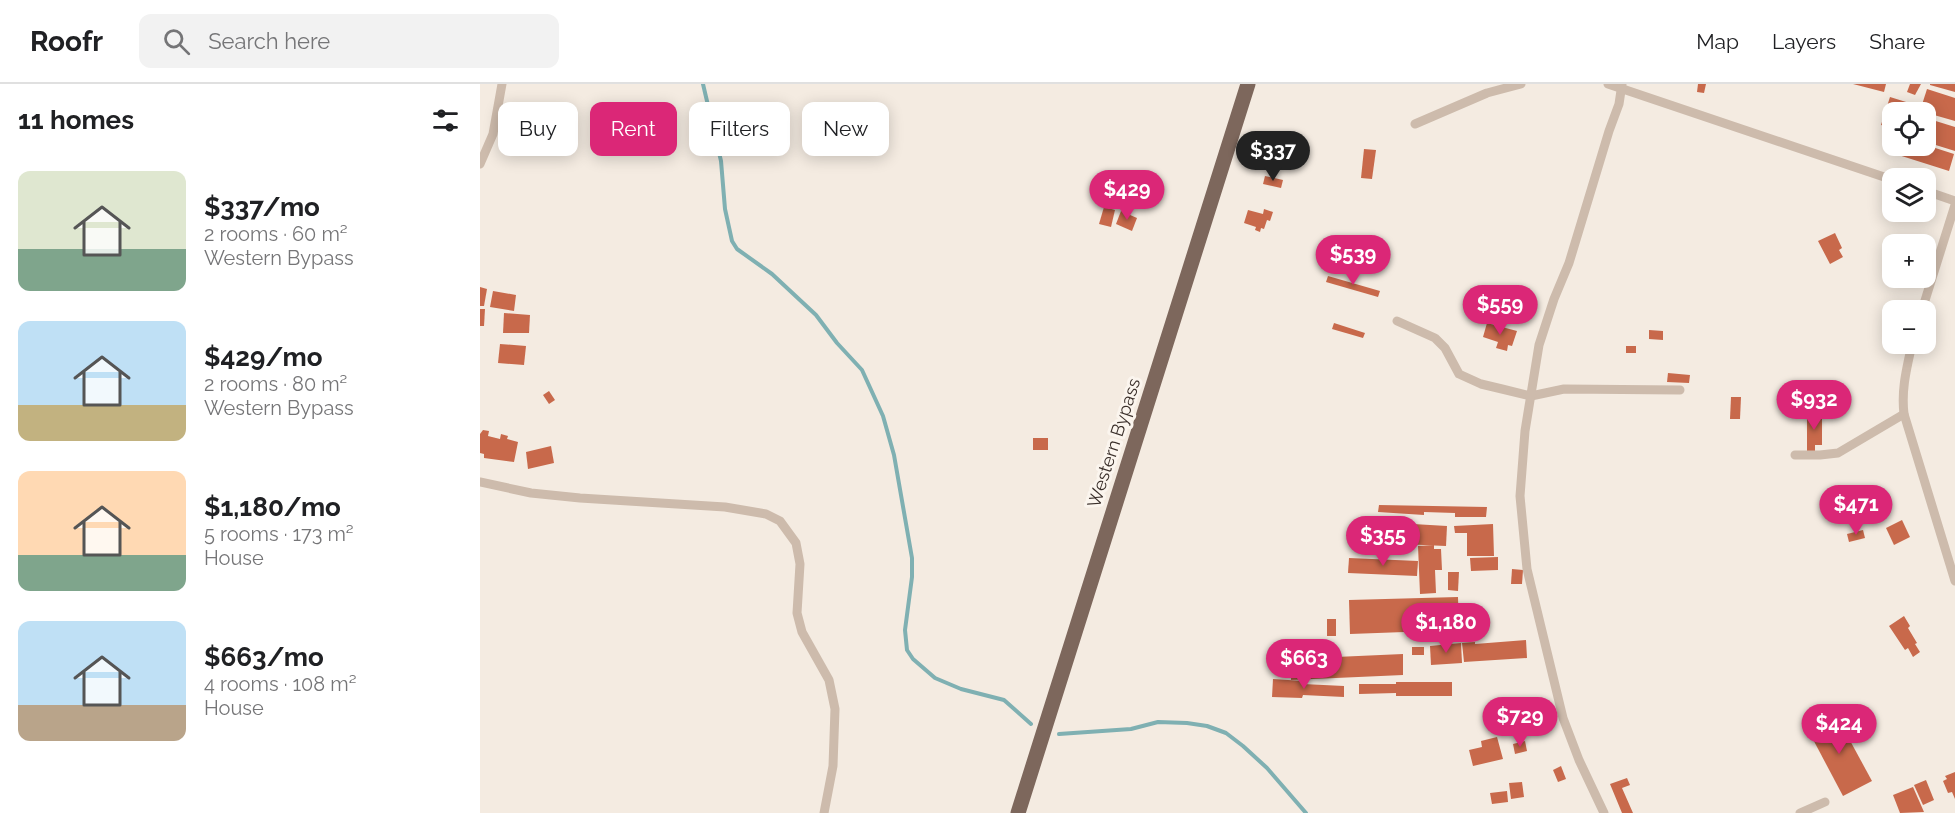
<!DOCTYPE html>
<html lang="en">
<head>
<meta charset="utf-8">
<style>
	:root { --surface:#fff; --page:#f2f2f2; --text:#202124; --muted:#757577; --line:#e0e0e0; --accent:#db2777 }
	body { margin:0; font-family:Raleway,sans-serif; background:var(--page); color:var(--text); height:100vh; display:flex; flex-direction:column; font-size:22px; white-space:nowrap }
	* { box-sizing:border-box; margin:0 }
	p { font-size:20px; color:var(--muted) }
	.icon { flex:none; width:33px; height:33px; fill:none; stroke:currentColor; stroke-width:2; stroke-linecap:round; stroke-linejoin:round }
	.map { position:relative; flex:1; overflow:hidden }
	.sheet { display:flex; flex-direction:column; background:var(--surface); width:480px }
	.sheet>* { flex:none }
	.hud { position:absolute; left:18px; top:18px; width:570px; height:54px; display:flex; gap:12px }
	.fabs { position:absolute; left:1402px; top:18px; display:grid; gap:12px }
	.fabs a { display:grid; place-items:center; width:54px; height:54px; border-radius:12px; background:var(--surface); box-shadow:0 3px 15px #0003; font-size:30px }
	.price { position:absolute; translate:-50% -51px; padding:0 14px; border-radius:21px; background:var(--accent); color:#fff; font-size:20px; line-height:39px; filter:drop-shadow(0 2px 3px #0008) }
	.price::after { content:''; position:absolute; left:50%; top:36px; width:18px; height:14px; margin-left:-9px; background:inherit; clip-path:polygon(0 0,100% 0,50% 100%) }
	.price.selected { background:#222; color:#fff }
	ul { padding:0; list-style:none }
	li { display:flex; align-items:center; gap:18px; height:150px; padding:0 18px }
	li span { display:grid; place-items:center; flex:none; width:168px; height:120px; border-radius:12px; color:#555 }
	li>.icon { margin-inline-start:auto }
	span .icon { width:72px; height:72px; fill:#fffc; stroke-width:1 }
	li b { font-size:26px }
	h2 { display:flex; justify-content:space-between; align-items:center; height:72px; padding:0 18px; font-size:26px }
	.chip { padding:0 21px; border-radius:12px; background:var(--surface); box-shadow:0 3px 15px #0003; font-size:21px; line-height:54px }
	.chip.selected { background:var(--accent); color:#fff }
	header { display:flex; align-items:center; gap:36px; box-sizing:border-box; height:84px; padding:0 30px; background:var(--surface); border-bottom:2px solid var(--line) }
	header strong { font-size:28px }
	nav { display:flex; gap:33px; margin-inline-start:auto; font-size:21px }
	.search { width:420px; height:54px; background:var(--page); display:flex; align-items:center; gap:15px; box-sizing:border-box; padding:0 21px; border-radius:12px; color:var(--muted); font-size:22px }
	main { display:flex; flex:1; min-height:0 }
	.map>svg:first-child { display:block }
</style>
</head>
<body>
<header>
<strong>Roofr</strong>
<div class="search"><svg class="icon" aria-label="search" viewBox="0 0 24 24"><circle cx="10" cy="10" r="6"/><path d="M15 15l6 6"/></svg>Search here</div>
<nav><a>Map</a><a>Layers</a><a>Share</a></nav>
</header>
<main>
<section class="sheet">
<h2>11 homes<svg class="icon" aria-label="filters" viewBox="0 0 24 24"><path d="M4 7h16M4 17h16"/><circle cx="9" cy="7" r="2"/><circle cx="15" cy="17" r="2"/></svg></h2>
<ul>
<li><span style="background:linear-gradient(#dfe7d0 65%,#7fa58c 0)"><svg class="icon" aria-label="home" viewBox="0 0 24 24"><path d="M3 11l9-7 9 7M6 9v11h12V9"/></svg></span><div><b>$337/mo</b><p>2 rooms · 60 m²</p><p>Western Bypass</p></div></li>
<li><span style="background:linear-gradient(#bfe0f5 70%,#c2b280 0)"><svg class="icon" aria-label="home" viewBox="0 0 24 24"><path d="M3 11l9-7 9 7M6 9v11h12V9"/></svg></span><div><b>$429/mo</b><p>2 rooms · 80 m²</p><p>Western Bypass</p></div></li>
<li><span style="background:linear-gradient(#ffd9b3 70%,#7fa58c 0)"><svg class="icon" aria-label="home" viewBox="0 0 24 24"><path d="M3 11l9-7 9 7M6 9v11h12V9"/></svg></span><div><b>$1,180/mo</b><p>5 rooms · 173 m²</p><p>House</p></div></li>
<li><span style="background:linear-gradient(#bfe0f5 70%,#b9a48a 0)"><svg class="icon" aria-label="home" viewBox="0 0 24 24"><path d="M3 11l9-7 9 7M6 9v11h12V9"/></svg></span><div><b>$663/mo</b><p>4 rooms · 108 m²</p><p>House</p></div></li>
</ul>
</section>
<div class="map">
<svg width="1475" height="729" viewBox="0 0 1475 729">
	<rect width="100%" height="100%" fill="#f4ebe1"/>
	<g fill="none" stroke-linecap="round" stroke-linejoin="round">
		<g stroke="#7fb0b2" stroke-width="4">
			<polyline points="223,0 241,77 245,125 252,157 257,165 292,190 336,231 357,259 382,286 403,332 414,371 432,474 432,493 425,546 427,566 433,575 455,594 481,605 524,616 551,640"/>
			<polyline points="579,650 651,645 678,638 707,639 727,642 746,649 763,662 787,684 826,729"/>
		</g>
	</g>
	<g fill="#c8694b">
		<polygon points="1218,0 1226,0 1224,9 1217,8"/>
		<polygon points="1373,0 1406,0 1404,8"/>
		<polygon points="1430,0 1441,0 1435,11 1427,8"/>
		<polygon points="1450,0 1475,0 1475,8 1450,1"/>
		<polygon points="1447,5 1475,14 1475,37 1440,27"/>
		<polygon points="1410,13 1439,22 1437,28 1413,28 1413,44 1401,41"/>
		<polygon points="1446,34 1475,43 1475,67 1446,58"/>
		<polygon points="1413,57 1413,62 1446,61 1474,70 1469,87 1409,68"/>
		<polygon points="884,65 896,66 892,95 881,94"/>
		<polygon points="785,92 803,96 801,104 783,100"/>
		<polygon points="624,123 635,126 631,143 619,140"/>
		<polygon points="784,125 793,128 790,137 787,136 784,145 781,144 780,148 775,146 776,143 764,139 768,126 783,130"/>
		<polygon points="641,127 657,134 652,147 636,140"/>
		<polygon points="1355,149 1362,164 1359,166 1363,173 1350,180 1338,157"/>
		<polygon points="848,192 900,207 898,213 846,198"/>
		<polygon points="0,203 7,205 4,222 0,222"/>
		<polygon points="13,207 36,211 34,227 10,223"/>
		<polygon points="0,225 5,225 4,242 0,242"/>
		<polygon points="24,229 50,231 49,249 23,249"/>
		<polygon points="854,239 885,249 883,254 852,245"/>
		<polygon points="1007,239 1037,247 1032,262 1028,261 1027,267 1016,264 1018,258 1003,253"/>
		<polygon points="1169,246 1183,247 1183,256 1169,255"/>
		<polygon points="20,260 46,262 44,281 18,279"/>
		<rect x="1146" y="262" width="10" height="7"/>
		<polygon points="1188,289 1210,291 1209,299 1187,298"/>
		<polygon points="69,307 75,316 69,320 63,311"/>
		<polygon points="1251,313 1261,313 1260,335 1250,335"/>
		<polygon points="1327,329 1342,329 1342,361 1335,361 1335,369 1327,369"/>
		<polygon points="3,346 9,347 8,352 20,355 21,350 28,352 27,355 38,358 34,378 4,374 4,370 0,369 0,350"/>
		<rect x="553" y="354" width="15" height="12"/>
		<polygon points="71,362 74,379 48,385 46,368"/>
		<polygon points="899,421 1007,423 1006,433 975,433 975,429 944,428 944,431 898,428"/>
		<polygon points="1422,436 1430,453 1414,461 1406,444"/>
		<polygon points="899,438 967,442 966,462 898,459"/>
		<polygon points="1013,440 1014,472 987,472 987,449 975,449 974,442"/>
		<polygon points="1383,446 1385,454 1369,458 1367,450"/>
		<polygon points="954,461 954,465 961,465 962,486 955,486 956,509 940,510 938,462"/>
		<polygon points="1018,473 1018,486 991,487 990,474"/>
		<polygon points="869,474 938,477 937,492 868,489"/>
		<polygon points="1032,485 1043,486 1042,500 1031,500"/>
		<polygon points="968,488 979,488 978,507 968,506"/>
		<polygon points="978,513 979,546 870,550 869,516"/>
		<polygon points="1424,532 1430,542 1428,544 1437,559 1435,560 1440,568 1433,573 1428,564 1425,566 1409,542"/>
		<rect x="847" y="535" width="9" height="17"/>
		<polygon points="1046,556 1047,574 984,578 982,559 995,558 995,560"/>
		<polygon points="981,559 982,579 951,581 950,562"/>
		<rect x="932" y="563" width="12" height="8"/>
		<polygon points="923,570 923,591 811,596 811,575"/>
		<polygon points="793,595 823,597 823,600 864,602 864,613 823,611 822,614 792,613"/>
		<polygon points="916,598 972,598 972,612 916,612 916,609 879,610 879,600 916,600"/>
		<polygon points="1355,629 1392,697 1363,712 1327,644"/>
		<polygon points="1017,653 1023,675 993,682 989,666 1002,663 1001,657"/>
		<polygon points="1045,657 1047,667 1035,670 1033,660"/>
		<polygon points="1081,682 1086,695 1078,698 1073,686"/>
		<polygon points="1475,688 1475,715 1472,708 1468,709 1463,697 1467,695 1465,692"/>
		<polygon points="1147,694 1150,701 1142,704 1153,729 1142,729 1130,700"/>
		<polygon points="1446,696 1454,716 1443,721 1434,701"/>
		<polygon points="1042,698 1044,713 1031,715 1029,699"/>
		<polygon points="1433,703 1444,728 1420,729 1413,711"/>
		<polygon points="1027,707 1028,718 1012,720 1010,709"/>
	</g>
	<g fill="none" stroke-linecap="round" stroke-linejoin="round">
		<g stroke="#cdbbac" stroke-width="9">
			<polyline points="1128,0 1413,96"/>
			<polyline points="935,40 1007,9 1041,0"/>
			<polyline points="0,80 13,50 22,0"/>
			<polyline points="1446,107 1475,117"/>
			<polyline points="1442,226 1475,121"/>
			<polyline points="917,237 955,254 965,264 979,290 1001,300 1022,305 1051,312 1084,305 1200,306"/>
			<path d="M1432 260C1427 283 1421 305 1424 330L1475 497"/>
			<polyline points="1315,371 1340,371 1358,369 1424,330"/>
			<polyline points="0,398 51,409 100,414 245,423 286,430 300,437 316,459 320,480 317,529 322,548 349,596 355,625 353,682 344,729"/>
			<polyline points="1124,729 1099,676 1083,634 1047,485 1040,412 1045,347 1059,261 1074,215 1089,179 1129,47 1139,20 1142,0"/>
			<polyline points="1320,729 1345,718"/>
		</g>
		<polyline stroke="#7d675c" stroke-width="15" points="538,729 768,0"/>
	</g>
	<g text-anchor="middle" stroke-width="6" stroke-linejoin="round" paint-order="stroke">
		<g font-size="18" fill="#3b302b" stroke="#fbf5ee">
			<text transform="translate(634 359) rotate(-72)" y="6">Western Bypass</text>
		</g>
	</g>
</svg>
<div class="fabs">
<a><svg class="icon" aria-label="locate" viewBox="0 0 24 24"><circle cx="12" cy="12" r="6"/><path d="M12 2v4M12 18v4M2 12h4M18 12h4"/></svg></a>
<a><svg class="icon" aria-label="layers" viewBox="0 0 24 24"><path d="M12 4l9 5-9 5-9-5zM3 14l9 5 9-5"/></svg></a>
<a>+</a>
<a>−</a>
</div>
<b class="price selected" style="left:793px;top:98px">$337</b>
<b class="price" style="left:647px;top:137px">$429</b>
<b class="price" style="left:873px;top:202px">$539</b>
<b class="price" style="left:1020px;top:252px">$559</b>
<b class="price" style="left:1334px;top:347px">$932</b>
<b class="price" style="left:1376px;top:452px">$471</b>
<b class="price" style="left:903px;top:483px">$355</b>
<b class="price" style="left:966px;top:570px">$1,180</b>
<b class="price" style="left:824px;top:606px">$663</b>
<b class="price" style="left:1040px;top:664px">$729</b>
<b class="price" style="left:1359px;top:671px">$424</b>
<div class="hud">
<a class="chip">Buy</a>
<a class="chip selected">Rent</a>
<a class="chip">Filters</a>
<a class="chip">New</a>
</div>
</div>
</main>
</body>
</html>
